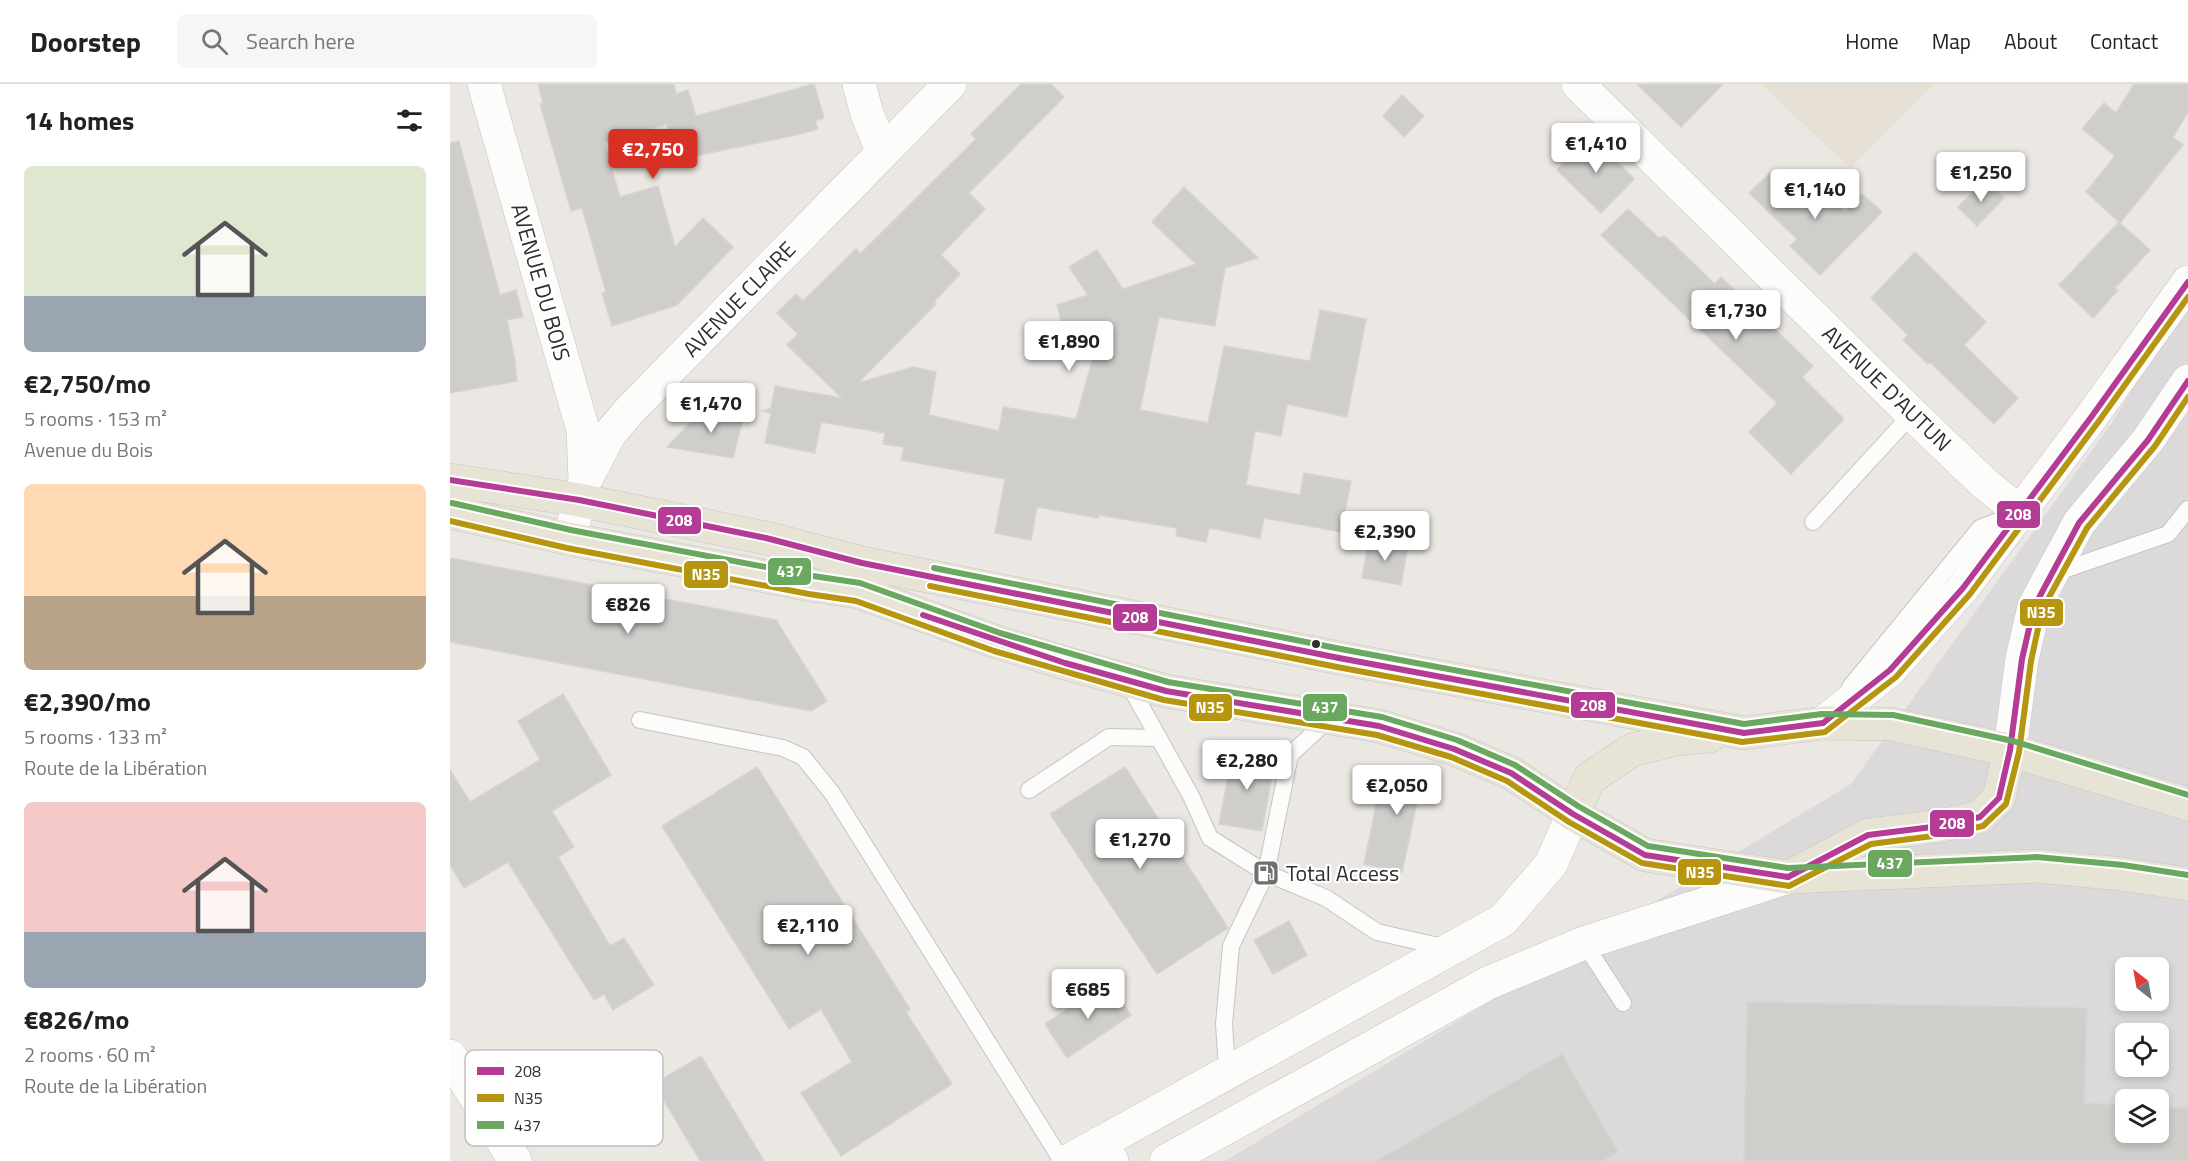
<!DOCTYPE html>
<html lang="en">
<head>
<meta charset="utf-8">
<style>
	:root { --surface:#fff; --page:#f6f6f6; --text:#222; --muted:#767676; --line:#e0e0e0; --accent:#d93025 }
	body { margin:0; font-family:"Titillium Web",sans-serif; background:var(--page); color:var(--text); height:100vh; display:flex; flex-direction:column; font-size:22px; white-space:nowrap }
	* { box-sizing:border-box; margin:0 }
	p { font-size:20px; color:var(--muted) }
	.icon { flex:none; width:33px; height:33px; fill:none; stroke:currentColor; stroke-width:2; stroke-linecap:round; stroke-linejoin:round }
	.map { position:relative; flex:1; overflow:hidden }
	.details { display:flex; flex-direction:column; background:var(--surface); width:450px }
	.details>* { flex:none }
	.needle { width:39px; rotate:329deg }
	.controls { position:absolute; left:1665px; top:873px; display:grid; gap:12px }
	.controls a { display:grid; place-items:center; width:54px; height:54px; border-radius:9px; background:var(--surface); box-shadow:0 3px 9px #0003; font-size:30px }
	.price { position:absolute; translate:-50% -51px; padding:0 14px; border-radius:6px; background:#fff; color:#222; font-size:20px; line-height:39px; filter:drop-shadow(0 2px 3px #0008) }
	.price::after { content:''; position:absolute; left:50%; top:36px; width:18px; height:14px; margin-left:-9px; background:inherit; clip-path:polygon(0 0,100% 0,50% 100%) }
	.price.current { background:var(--accent); color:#fff }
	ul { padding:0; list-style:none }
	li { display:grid; align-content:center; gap:12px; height:318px; padding:0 24px }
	li span { display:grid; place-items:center; height:186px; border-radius:9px; color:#555 }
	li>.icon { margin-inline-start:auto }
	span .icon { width:108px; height:108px; fill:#fffc; stroke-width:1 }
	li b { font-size:26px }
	h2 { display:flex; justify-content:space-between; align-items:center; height:72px; padding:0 24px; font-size:26px }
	header { display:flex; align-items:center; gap:36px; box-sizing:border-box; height:84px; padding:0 30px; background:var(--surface); border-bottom:2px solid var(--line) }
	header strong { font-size:28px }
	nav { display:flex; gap:33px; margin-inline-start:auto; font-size:21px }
	.search { width:420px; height:54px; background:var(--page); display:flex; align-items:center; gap:15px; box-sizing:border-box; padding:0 21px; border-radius:9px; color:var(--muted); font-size:22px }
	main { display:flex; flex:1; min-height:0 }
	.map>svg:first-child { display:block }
</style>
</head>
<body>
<header>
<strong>Doorstep</strong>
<div class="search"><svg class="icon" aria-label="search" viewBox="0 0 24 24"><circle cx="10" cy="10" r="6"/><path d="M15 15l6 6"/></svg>Search here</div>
<nav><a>Home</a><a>Map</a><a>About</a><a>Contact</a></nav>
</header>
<main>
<section class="details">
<h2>14 homes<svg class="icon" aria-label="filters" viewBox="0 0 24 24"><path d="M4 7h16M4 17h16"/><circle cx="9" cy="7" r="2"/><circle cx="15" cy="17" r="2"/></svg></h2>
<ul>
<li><span style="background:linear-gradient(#dfe7d0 70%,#9aa5b1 0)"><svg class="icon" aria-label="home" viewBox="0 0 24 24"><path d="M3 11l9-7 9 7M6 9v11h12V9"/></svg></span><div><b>€2,750/mo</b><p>5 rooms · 153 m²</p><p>Avenue du Bois</p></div></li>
<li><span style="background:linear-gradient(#ffd9b3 60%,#b9a48a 0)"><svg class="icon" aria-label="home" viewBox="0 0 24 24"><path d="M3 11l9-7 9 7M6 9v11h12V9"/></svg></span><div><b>€2,390/mo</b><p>5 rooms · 133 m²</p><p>Route de la Libération</p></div></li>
<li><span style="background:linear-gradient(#f6c9c9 70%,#9aa5b1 0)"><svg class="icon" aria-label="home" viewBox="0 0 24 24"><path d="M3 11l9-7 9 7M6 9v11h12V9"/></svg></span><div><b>€826/mo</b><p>2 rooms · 60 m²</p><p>Route de la Libération</p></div></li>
</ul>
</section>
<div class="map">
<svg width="1738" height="1077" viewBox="0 0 1738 1077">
	<rect width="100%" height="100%" fill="#ebe8e4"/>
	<path fill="#dcd9db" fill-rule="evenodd" d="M1738 211V1077H775L1401 700 1663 337ZM1676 884H1708V916H1676ZM1676 950H1708V982H1676ZM1676 1016H1708V1048H1676Z"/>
	<polygon fill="#e5e0d3" points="1311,0 1484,0 1400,84"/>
	<g fill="#d0cecb" stroke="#d6d4d0" stroke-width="1.5">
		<polygon points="88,0 224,0 226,10 238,6 246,32 364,0 374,34 365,37 368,45 346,51 225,76 217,40 154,58 170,113 208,102 225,163 253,134 283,163 227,221 162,242 152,209 156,208 132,124 121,127 90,20 93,19"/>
		<polygon points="571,0 601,0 614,13 519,109 535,125 491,171 510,190 484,218 486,220 408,299 463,283 486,288 479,331 549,347 553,323 626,335 648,255 617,260 607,221 638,211 619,183 647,166 673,205 746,180 702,138 734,103 808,174 775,184 765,242 709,233 690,326 758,339 774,262 860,277 870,226 916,235 897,333 837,320 831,352 805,347 796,401 850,411 854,389 901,397 891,448 814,434 810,454 759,444 756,458 726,452 727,444 648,431 648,434 587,423 581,456 545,449 555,395 451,376 454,363 433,360 435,349 371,338 365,369 315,359 321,329 312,327 321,324 325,302 392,314 337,261 348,250 327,229 346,210 353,217 406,165 410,170 526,55 521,50"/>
		<polygon points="1187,0 1273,0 1231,43"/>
		<polygon points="1684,0 1738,0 1738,28 1723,53 1733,61 1670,139 1700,166 1665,204 1668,206 1643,234 1609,201 1669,138 1636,108 1665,72 1632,45 1654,19 1666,29"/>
		<polygon points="952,11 974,32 954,53 933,32"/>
		<polygon points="1141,52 1184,95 1151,129 1107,86"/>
		<polygon points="9,57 50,211 66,206 73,233 57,236 65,277 67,297 0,309 0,59"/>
		<polygon points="1322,87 1350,115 1366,99 1395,128 1412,110 1432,128 1370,191 1340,162 1347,155 1299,109"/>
		<polygon points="1535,96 1554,114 1527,142 1508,123"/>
		<polygon points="1178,125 1209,154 1215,152 1265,200 1271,193 1363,282 1352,293 1394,335 1341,390 1299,348 1327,319 1151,151"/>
		<polygon points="1465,168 1536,238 1514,261 1568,314 1544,340 1480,278 1478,280 1453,256 1458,251 1421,214"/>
		<polygon points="256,322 293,334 283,374 217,363"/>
		<polygon points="919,455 958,462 951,501 912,494"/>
		<polygon points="0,474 326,536 377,617 361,627 0,558"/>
		<polygon points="113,610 161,691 102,727 124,763 108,773 160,862 174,854 204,901 163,926 154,910 144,916 58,778 14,804 0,781 0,686 20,718 90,676 68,637"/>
		<polygon points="783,666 825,675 812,747 769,740"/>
		<polygon points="307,683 460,925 456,928 502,1000 391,1072 351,1009 402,978 371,925 339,945 212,742"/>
		<polygon points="675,683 778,844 707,890 600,730"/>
		<polygon points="934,683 989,693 983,721 967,718 952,788 914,780"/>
		<polygon points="839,837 857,871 823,890 804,856"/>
		<polygon points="659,898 681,931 617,974 595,940"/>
		<polygon points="1297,918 1637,924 1634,1019 1676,1021 1676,1048 1708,1048 1708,1023 1738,1024 1738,1077 1294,1077"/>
		<polygon points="1112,970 1168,1068 1152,1077 927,1077"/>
		<polygon points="251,972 314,1077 250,1077 204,1000"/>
	</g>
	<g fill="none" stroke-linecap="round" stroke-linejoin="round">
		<defs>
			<g id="lane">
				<polyline points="1363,438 1462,330"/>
				<polyline points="1605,489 1718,450 1738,425"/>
				<polyline points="677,597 741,712 760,754 816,789 781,862 774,940 777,987"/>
				<polyline points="1400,603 1530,444 1561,432"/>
				<polyline points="880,634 840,671 816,789 876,814 927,848 997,864"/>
				<polyline points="190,636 333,664 353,673 382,709 612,1077"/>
				<polyline points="579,706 659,653 709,654"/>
				<polyline points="1134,859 1173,919"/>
			</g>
			<g id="street">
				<polyline points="34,0 133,346 135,395"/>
				<polyline points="409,0 417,30 433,68"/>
				<polyline points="1128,0 1462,330 1534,399 1570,428"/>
				<polyline points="119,455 135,397 159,351 180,326 500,0"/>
				<polyline points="0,972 65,1077"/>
				<polyline points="651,1058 662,1077"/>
			</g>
			<g id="secondary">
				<polyline points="1373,639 1440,586 1513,504 1642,332 1738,198"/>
				<polyline points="1560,666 1572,575 1584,523 1629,439 1698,356 1738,297"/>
				<polyline points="618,1077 1053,836 1101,780 1123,730"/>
				<polyline points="716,1077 1038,899 1134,859 1338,793"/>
			</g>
			<g id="primary">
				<polyline points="0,396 129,416 316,454 412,479 889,574 1294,649 1373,639 1441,640 1560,666 1738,720"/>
				<polyline points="0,428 119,455 361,501 408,508 547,558 615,579 716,607 929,642 1004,665 1061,689 1123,730 1195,771 1338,793 1587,782 1672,790 1738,800"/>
				<polyline points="1123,730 1140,694 1182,666 1227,655 1260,652"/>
				<polyline points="1345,790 1418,751 1490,742 1530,733 1549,714 1560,666"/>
			</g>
		</defs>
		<use href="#lane" stroke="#c5c4c4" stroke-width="18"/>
		<use href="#street" stroke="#c5c4c4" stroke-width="34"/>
		<use href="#secondary" stroke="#c5c4c4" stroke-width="34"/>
		<use href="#primary" stroke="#c6c5c4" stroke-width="34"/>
		<use href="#lane" stroke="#fcfcfb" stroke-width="16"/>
		<use href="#street" stroke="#fcfcfb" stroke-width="33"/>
		<use href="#secondary" stroke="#fcfcfb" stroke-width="33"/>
		<use href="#primary" stroke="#e7e4d6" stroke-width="33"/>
		<defs>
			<g id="bus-1">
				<polyline points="0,396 129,416 316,454 412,479 889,574 1294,649 1373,639"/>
				<polyline points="473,531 615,579 716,607 929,642 1004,665 1061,689 1123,730 1195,771 1338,793"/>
				<polyline points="1373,639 1440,586 1513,504 1642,332 1738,198"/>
				<polyline points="1338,793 1418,751 1490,742 1530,733 1549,714 1560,666 1572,575 1584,523 1629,439 1698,356 1738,297"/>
			</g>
			<g id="bus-2">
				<polyline points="0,437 117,464 359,510 406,517 544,567 714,616 927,651 1001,673 1057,697 1119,738 1192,779 1339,802 1421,760 1491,751 1533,742 1556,720 1569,668 1581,577 1592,526 1637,444 1705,362 1738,313"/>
				<polyline points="480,502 887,583 1292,658 1375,648 1446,593 1520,510 1649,337 1738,213"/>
			</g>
			<g id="bus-3">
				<polyline points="2,419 121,446 363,492 410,499 550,549 718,598 932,633 1007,656 1065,681 1128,722 1198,762 1338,784 1587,773 1673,781 1738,791"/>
				<polyline points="484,484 891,565 1294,640 1372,630 1443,631 1563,657 1738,711"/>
			</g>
		</defs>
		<use href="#bus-1" stroke="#fff" stroke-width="10"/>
		<use href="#bus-2" stroke="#fff" stroke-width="10"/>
		<use href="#bus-3" stroke="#fff" stroke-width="10"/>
		<use href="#bus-1" stroke="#b43c95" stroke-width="6"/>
		<use href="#bus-2" stroke="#b69511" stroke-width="6"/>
		<use href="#bus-3" stroke="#69a85e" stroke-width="6"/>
	</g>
	<defs>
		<symbol id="fuel-square" viewBox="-11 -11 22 22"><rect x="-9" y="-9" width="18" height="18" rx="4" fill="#706f6e" stroke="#fff"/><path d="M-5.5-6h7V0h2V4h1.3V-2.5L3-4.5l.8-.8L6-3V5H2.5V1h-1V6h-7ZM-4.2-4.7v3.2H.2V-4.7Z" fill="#fff"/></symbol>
	</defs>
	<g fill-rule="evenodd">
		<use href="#fuel-square" x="801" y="774" width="30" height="30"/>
	</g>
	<circle fill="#2e2e2e" stroke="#fff" stroke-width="2" cx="866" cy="560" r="5"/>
	<g text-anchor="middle" stroke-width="4.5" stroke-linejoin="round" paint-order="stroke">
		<g font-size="22" fill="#2e2e2e" stroke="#fff">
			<text transform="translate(91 198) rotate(74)" y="8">AVENUE DU BOIS</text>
			<text transform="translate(289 215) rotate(-46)" y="8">AVENUE CLAIRE</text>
			<text transform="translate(1437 304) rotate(44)" y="8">AVENUE D'AUTUN</text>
		</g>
		<g font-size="22" fill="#2e2e2e" stroke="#fff" text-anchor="start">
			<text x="836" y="797">Total Access</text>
		</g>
	</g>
	<rect x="15" y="966" width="198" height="96" rx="9" fill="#fff" stroke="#c0c0c0" stroke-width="1.5"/>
	<rect x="27" y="983" width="27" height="8" fill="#b43c95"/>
	<rect x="27" y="1010" width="27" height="8" fill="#b69511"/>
	<rect x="27" y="1037" width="27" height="8" fill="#69a85e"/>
	<g font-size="16" fill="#2e2e2e">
		<text x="64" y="993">208</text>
		<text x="64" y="1020">N35</text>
		<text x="64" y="1047">437</text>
	</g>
	<g stroke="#fff" stroke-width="2">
		<rect x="1546" y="416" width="45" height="29" rx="6" fill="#b43c95"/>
		<rect x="207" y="422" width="45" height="29" rx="6" fill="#b43c95"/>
		<rect x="317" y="473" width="45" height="29" rx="6" fill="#69a85e"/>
		<rect x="233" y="476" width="46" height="29" rx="6" fill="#b69511"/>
		<rect x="1569" y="514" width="45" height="29" rx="6" fill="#b69511"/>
		<rect x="662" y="519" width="46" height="29" rx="6" fill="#b43c95"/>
		<rect x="1120" y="607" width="46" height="28" rx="6" fill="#b43c95"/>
		<rect x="738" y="609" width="45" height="29" rx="6" fill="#b69511"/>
		<rect x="852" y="609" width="46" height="29" rx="6" fill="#69a85e"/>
		<rect x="1479" y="725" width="46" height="29" rx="6" fill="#b43c95"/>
		<rect x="1417" y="765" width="46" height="29" rx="6" fill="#69a85e"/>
		<rect x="1227" y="774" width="45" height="28" rx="6" fill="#b69511"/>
	</g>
	<g font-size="16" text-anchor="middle" font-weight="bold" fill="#fff">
		<text x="1568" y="436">208</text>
		<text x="229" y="442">208</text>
		<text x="340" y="493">437</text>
		<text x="256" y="496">N35</text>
		<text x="1591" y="534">N35</text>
		<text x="685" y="539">208</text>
		<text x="1143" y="627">208</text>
		<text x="760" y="629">N35</text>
		<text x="875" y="629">437</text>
		<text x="1502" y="745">208</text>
		<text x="1440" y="785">437</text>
		<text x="1250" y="794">N35</text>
	</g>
</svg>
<div class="controls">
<a><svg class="needle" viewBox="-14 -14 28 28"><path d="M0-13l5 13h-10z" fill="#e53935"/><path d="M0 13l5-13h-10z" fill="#767676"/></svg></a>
<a><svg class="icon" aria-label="locate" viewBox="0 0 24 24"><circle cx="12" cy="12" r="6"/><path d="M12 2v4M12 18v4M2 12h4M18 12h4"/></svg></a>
<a><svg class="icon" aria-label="layers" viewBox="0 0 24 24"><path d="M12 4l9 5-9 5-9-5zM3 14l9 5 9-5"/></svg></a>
</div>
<b class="price" style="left:1146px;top:90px">€1,410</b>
<b class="price current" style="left:203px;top:96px">€2,750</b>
<b class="price" style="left:1531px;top:119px">€1,250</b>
<b class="price" style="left:1365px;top:136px">€1,140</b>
<b class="price" style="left:1286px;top:257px">€1,730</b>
<b class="price" style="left:619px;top:288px">€1,890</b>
<b class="price" style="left:261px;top:350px">€1,470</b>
<b class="price" style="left:935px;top:478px">€2,390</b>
<b class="price" style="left:178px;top:551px">€826</b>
<b class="price" style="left:797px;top:707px">€2,280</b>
<b class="price" style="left:947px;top:732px">€2,050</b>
<b class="price" style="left:690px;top:786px">€1,270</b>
<b class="price" style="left:358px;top:872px">€2,110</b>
<b class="price" style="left:638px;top:936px">€685</b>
</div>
</main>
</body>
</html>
